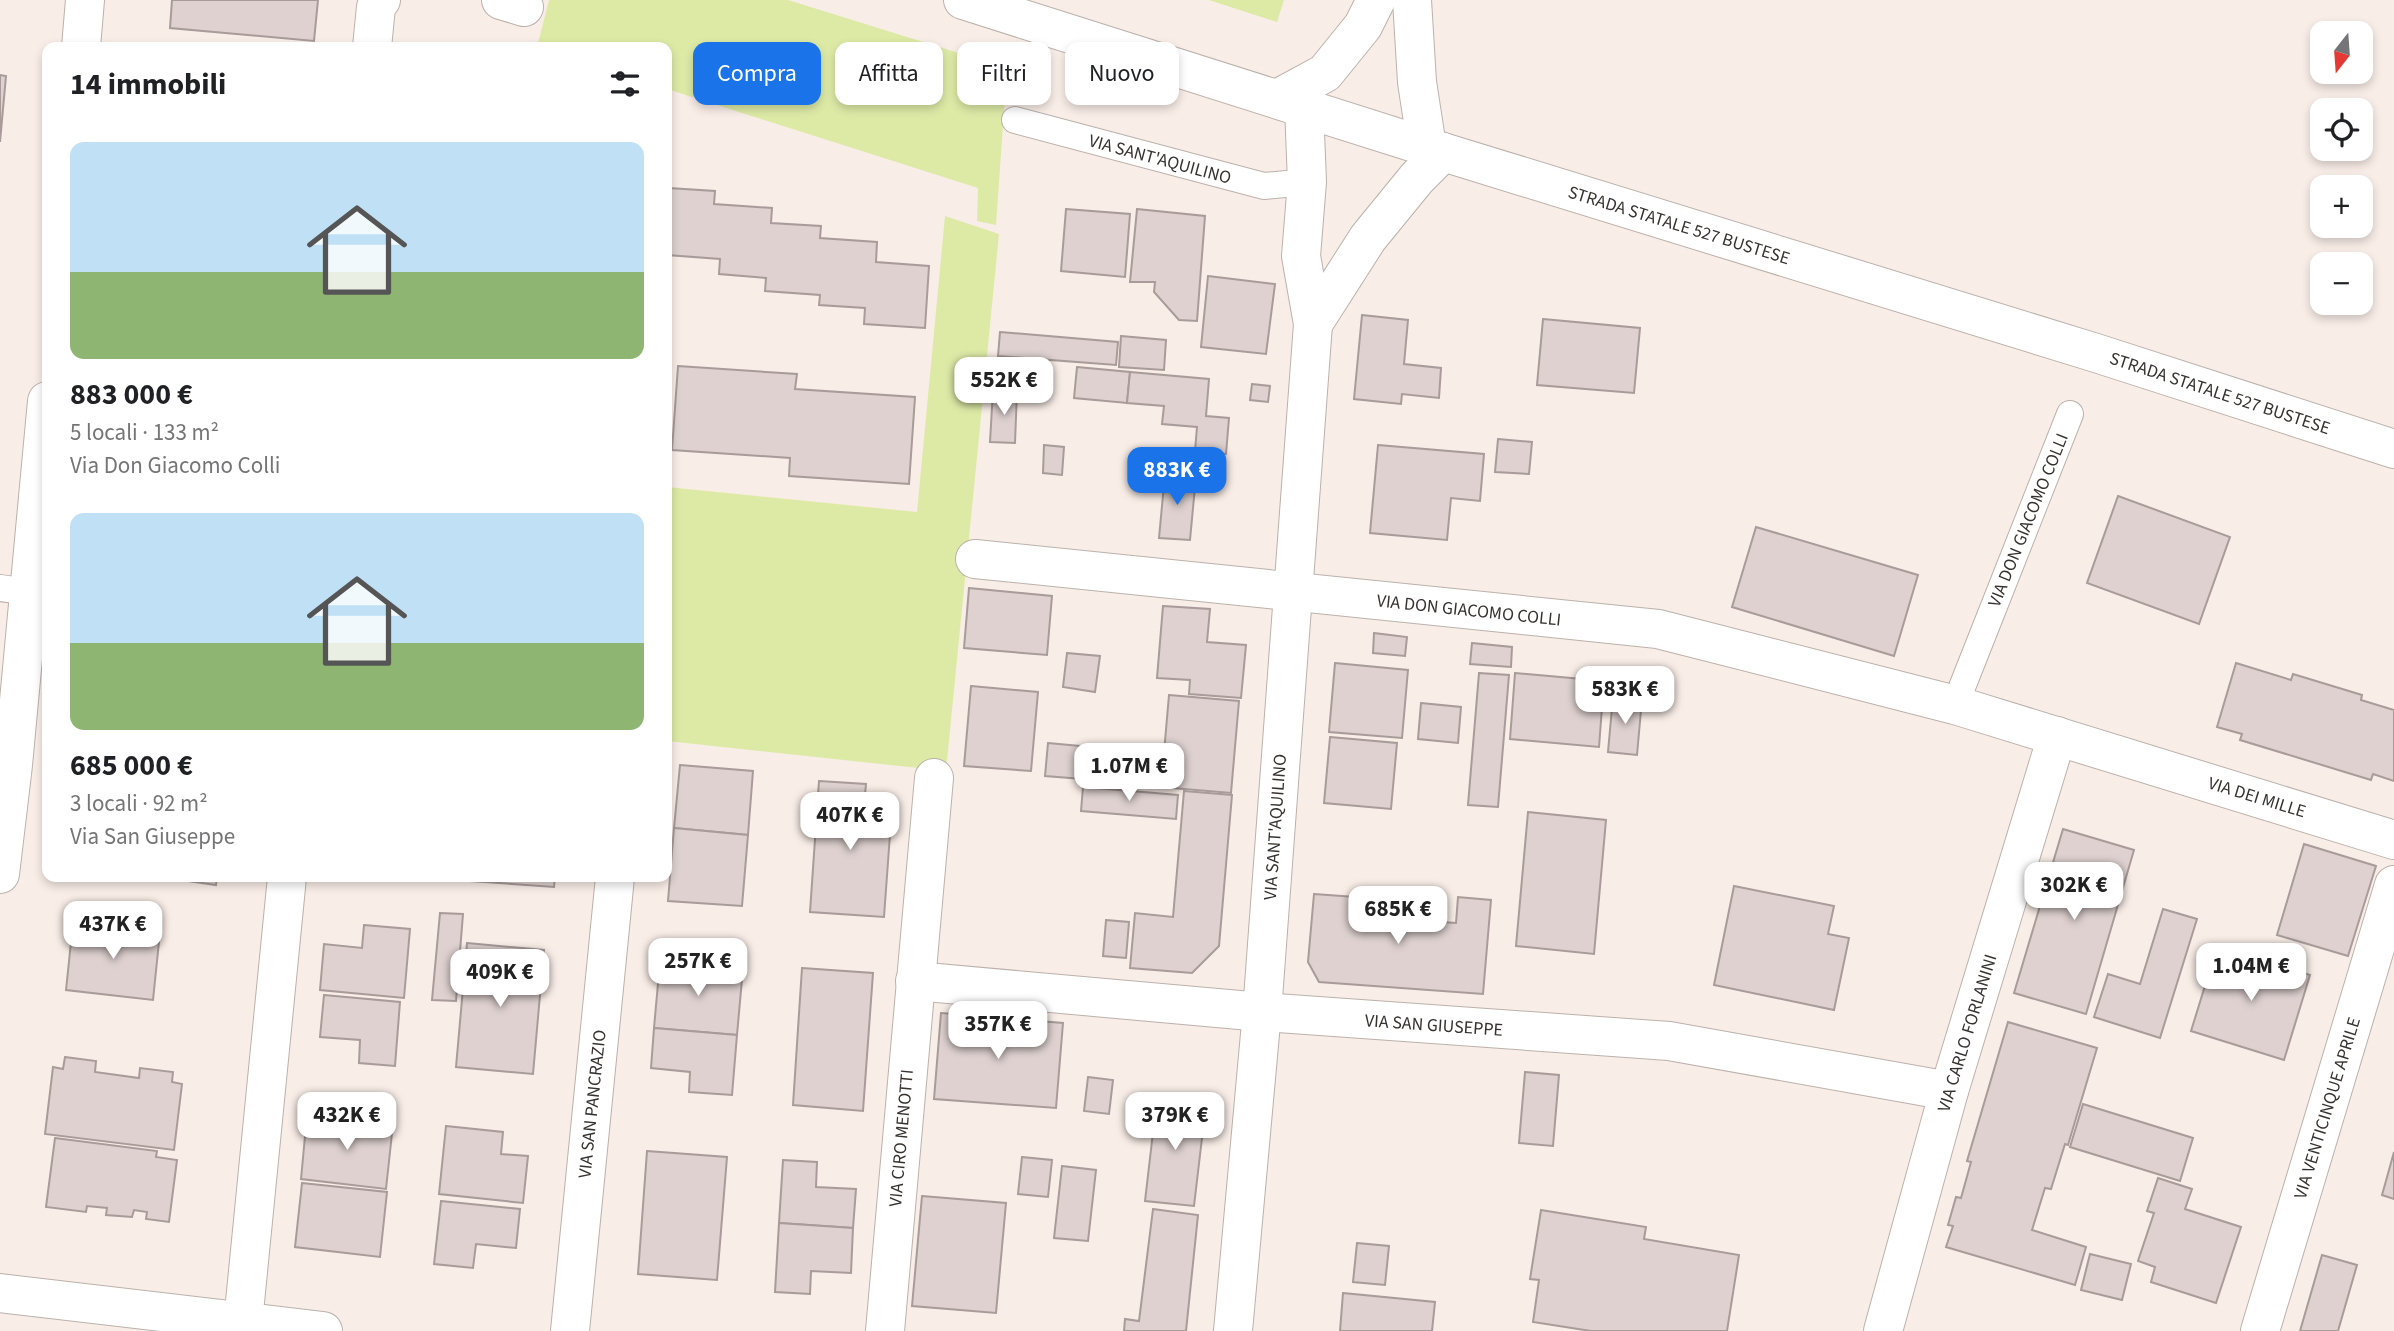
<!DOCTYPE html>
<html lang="it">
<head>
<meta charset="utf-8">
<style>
	:root { --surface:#fff; --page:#f2f2f2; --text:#202124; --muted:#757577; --accent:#1a73e8 }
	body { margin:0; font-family:"Source Sans 3",sans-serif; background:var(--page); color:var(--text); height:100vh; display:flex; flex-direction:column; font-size:26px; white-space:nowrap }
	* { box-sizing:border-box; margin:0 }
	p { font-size:23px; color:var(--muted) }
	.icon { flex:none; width:38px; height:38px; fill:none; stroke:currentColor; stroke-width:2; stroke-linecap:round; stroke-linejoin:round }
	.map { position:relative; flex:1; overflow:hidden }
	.panel { position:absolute; left:42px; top:42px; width:630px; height:840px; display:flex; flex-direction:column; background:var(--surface); border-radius:14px; box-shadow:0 4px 10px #0003 }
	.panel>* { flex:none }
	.top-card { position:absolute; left:693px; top:42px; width:665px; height:63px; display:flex; gap:14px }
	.needle { width:46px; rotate:197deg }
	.buttons { position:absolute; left:2310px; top:21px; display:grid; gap:14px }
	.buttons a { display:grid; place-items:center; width:63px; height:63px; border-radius:14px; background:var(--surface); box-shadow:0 4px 10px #0003; font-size:35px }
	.price { position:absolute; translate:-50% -60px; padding:0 16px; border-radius:14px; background:#fff; color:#222; font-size:23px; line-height:46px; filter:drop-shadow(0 2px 4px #0008) }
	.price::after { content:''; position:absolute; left:50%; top:42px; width:21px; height:16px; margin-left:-10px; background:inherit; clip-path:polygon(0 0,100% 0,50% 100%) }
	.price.selected { background:var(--accent); color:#fff }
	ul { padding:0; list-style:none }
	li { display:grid; align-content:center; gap:14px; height:371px; padding:0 28px }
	li span { display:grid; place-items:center; height:217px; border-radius:14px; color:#555 }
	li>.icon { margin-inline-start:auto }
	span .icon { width:126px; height:126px; fill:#fffc; stroke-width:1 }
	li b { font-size:30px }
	h2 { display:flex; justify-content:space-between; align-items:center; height:84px; padding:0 28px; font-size:30px }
	.chip { padding:0 24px; border-radius:14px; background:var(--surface); box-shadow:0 4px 10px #0003; font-size:24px; line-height:63px }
	.chip.selected { background:var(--accent); color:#fff }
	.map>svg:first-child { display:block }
</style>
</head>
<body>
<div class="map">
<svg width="2394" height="1331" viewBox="0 0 2394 1331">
	<rect width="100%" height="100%" fill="#f9ede7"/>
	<g fill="#ddeaa6">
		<polygon points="549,0 788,0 1007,68 996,225 977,221 978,188 667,89 667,47 537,47"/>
		<polygon points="1209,0 1284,0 1277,22"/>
		<polygon points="945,216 999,234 946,771 667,741 667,487 917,512"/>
	</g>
	<g fill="#ded1cf" stroke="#a89b99" stroke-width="2">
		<polygon points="172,0 318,0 314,41 170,28"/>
		<polygon points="0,75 6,76 0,142"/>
		<polygon points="667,172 670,172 669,188 715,191 714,204 772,208 771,223 821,226 820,238 877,242 876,262 929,266 925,328 864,324 865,308 819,305 820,295 765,291 766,278 719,274 720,259 667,255"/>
		<polygon points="1066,209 1130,214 1125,277 1061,271"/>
		<polygon points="1137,209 1205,216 1197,321 1179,320 1154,292 1155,282 1130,282"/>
		<polygon points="1208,276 1275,284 1266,354 1201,347"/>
		<polygon points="1362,315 1408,320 1404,364 1441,368 1439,398 1402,394 1401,404 1354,399"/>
		<polygon points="1543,319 1640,328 1634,393 1537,385"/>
		<polygon points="1000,332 1118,342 1116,365 998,356"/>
		<polygon points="1121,336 1166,340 1164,370 1119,367"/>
		<polygon points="678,366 797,374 795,389 915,397 909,484 789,476 790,458 672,450"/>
		<polygon points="1077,367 1130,372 1127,403 1074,398"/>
		<polygon points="1130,372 1209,379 1206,416 1229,418 1226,454 1195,451 1197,427 1162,424 1164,406 1127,403"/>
		<polygon points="1252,384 1270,386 1268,402 1250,400"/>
		<polygon points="993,390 1017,391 1015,443 990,442"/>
		<polygon points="1498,439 1532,442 1529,474 1495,472"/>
		<polygon points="1044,445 1064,447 1062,475 1043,473"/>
		<polygon points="1378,445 1484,454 1480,501 1451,498 1447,540 1370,533"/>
		<polygon points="1165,474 1196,476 1190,540 1159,538"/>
		<polygon points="2118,496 2230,537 2199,624 2087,583"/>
		<polygon points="1756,527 1918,575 1894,656 1732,607"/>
		<polygon points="969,588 1052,596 1047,655 964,648"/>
		<polygon points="1163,606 1210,609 1207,642 1246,645 1241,698 1189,694 1190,680 1157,678"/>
		<polygon points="1374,633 1407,637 1405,656 1373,653"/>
		<polygon points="1472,643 1512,647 1511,667 1470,664"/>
		<polygon points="1067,653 1100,656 1095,692 1063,687"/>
		<polygon points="1335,663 1408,670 1402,738 1329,732"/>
		<polygon points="2236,663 2291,680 2293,674 2362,695 2361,700 2394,710 2394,781 2373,774 2371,780 2240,740 2242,734 2217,727"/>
		<polygon points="1479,673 1509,675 1498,807 1468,805"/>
		<polygon points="1515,673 1604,681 1599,747 1510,739"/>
		<polygon points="971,686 1038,692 1031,771 964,766"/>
		<polygon points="1169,695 1239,701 1231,793 1161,787"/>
		<polygon points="1613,697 1642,699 1637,755 1608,752"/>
		<polygon points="1421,703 1461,707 1458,743 1418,739"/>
		<polygon points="1330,737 1397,743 1391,809 1324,803"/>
		<polygon points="1048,743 1123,750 1121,782 1045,776"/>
		<polygon points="1127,758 1156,761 1154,788 1124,785"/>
		<polygon points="680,765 753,771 748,835 674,828"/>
		<polygon points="819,781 866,784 864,805 892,807 884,917 810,912"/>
		<polygon points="1083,787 1178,795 1176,819 1081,811"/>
		<polygon points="1184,791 1232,795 1219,946 1192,973 1130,968 1135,913 1173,917"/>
		<polygon points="1528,812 1606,820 1594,954 1516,946"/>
		<polygon points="674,828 748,835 742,906 668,901"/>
		<polygon points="2063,829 2134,850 2086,1014 2014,993"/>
		<polygon points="2304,844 2376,866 2348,956 2277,935"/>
		<polygon points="161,877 217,877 216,885"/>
		<polygon points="472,877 555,877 554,887 471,881"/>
		<polygon points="1734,886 1834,906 1828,934 1849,938 1834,1010 1714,985"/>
		<polygon points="1314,894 1383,899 1381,918 1456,923 1458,897 1491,900 1483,994 1319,982 1308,962"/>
		<polygon points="2163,909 2197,919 2160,1038 2094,1017 2108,974 2140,984"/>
		<polygon points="440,913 463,914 456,1001 432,1000"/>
		<polygon points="1106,920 1129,922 1126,958 1103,956"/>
		<polygon points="73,923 160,932 153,1000 66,990"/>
		<polygon points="364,925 410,929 404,998 320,990 324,944 362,948"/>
		<polygon points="467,943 544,950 533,1074 456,1067"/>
		<polygon points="2217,947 2310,975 2284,1060 2191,1031"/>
		<polygon points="660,961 743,968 737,1035 654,1028"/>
		<polygon points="802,968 873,973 863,1111 793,1105"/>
		<polygon points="324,995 400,1002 395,1066 359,1063 360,1040 320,1037"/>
		<polygon points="941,1013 1063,1023 1056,1108 934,1099"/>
		<polygon points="2008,1022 2097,1048 2068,1145 2065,1144 2051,1189 2045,1188 2032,1230 2086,1247 2075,1285 1946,1247 1953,1226 1948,1225 1956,1197 1961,1198 1971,1162 1967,1161"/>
		<polygon points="654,1028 737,1035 732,1095 689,1092 690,1072 651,1068"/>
		<polygon points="65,1057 96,1061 95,1072 139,1078 140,1068 173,1072 172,1082 182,1084 174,1150 45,1134 53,1067 63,1069"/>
		<polygon points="1525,1072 1559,1075 1553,1146 1519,1143"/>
		<polygon points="1088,1077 1113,1080 1109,1114 1084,1111"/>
		<polygon points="1157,1098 1206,1104 1194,1206 1145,1201"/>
		<polygon points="2083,1104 2193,1138 2180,1181 2070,1147"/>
		<polygon points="307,1115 393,1124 386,1189 301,1179"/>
		<polygon points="446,1126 503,1132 501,1154 528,1156 523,1203 439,1194"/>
		<polygon points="55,1138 157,1151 156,1157 177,1160 169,1222 146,1219 147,1212 134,1210 132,1217 106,1215 107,1208 87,1206 86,1212 46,1207"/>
		<polygon points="647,1151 727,1157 717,1280 638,1274"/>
		<polygon points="2394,1152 2394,1199 2382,1195"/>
		<polygon points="1022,1157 1052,1160 1048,1197 1018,1194"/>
		<polygon points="783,1160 817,1162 816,1187 856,1189 853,1228 779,1223"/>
		<polygon points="1062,1166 1096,1170 1088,1241 1054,1238"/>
		<polygon points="2158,1178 2192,1189 2185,1209 2241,1227 2216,1303 2151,1282 2155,1267 2138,1261 2154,1213 2147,1211"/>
		<polygon points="302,1183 387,1192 380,1257 295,1247"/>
		<polygon points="922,1196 1006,1203 996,1313 912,1306"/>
		<polygon points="441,1201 520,1209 516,1248 476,1244 473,1268 434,1264"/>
		<polygon points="1153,1209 1198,1215 1186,1331 1124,1331 1125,1319 1139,1321"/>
		<polygon points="1541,1210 1646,1227 1644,1239 1739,1255 1727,1331 1591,1331 1533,1322 1539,1280 1530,1279"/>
		<polygon points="779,1223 853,1228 851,1273 811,1271 810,1294 775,1292"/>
		<polygon points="1357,1243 1389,1246 1385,1285 1353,1282"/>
		<polygon points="2090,1254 2131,1264 2122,1300 2081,1290"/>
		<polygon points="2322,1255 2357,1265 2338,1331 2300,1331"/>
		<polygon points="1343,1293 1435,1302 1432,1331 1340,1331"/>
	</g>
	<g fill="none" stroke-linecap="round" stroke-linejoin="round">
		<defs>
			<g id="lane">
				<polyline points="1015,120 1264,186 1307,182"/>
				<polyline points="0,588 29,592"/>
				<polyline points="1955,705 2070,414"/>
			</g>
			<g id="street">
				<polyline points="501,0 524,7"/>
				<polyline points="1412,0 1417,82 1427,147"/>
				<polyline points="81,47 85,0"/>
				<polyline points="372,47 376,7 381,0"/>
				<polyline points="1277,99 1325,73 1363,26 1376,0"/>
				<polyline points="1313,324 1368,238 1417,178 1443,152"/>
				<polyline points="975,559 1658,629 1955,705 2394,840"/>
				<polyline points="0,874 13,765 47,401"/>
				<polyline points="915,981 1262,1012 1669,1041 1949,1091"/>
				<polyline points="243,1322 287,877"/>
				<polyline points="570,1331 615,877"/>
				<polyline points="885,1331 934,778"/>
				<polyline points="1233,1331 1262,1012 1313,324 1301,256 1307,182 1304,107"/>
				<polyline points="1883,1331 1949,1091 2057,736"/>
				<polyline points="2260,1331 2394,885"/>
			</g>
			<polyline id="secondary" points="0,1293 323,1331"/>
			<polyline id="primary" points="963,0 1443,152 2096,353 2394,449"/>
		</defs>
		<use href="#lane" stroke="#bcb1ab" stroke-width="28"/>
		<use href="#street" stroke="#bcb1ab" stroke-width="40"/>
		<use href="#secondary" stroke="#bcb1ab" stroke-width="40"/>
		<use href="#primary" stroke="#bcb1ab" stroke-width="40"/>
		<use href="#lane" stroke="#fff" stroke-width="26"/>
		<use href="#street" stroke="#fff" stroke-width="38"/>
		<use href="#secondary" stroke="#fff" stroke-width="38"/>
		<use href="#primary" stroke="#fff" stroke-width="38"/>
	</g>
	<g text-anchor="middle" stroke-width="6" stroke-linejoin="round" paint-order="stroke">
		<g font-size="18" fill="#36322f" stroke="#fff">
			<text transform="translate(1160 159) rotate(15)" y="6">VIA SANT'AQUILINO</text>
			<text transform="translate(1679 225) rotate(17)" y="6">STRADA STATALE 527 BUSTESE</text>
			<text transform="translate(2220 393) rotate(18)" y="6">STRADA STATALE 527 BUSTESE</text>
			<text transform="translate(2028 520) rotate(-68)" y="6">VIA DON GIACOMO COLLI</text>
			<text transform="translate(1469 610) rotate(6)" y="6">VIA DON GIACOMO COLLI</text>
			<text transform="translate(2257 797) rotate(17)" y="6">VIA DEI MILLE</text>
			<text transform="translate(1275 827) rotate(-86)" y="6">VIA SANT'AQUILINO</text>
			<text transform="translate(1434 1025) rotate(4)" y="6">VIA SAN GIUSEPPE</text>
			<text transform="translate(1967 1033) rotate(-73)" y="6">VIA CARLO FORLANINI</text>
			<text transform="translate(592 1104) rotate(-84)" y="6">VIA SAN PANCRAZIO</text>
			<text transform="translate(2327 1108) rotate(-73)" y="6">VIA VENTICINQUE APRILE</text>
			<text transform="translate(901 1138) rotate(-85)" y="6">VIA CIRO MENOTTI</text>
		</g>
	</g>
</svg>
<div class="buttons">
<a><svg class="needle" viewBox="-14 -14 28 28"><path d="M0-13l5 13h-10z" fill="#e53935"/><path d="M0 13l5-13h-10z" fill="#757577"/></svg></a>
<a><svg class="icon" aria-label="locate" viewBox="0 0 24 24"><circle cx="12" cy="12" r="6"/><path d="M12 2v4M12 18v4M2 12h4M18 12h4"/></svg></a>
<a>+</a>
<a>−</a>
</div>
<b class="price" style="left:1004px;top:417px">552K €</b>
<b class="price selected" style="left:1177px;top:507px">883K €</b>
<b class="price" style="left:1625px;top:726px">583K €</b>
<b class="price" style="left:1129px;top:803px">1.07M €</b>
<b class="price" style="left:850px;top:852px">407K €</b>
<b class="price" style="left:2074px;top:922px">302K €</b>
<b class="price" style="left:1398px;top:946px">685K €</b>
<b class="price" style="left:113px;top:961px">437K €</b>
<b class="price" style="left:698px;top:998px">257K €</b>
<b class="price" style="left:2251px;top:1003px">1.04M €</b>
<b class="price" style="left:500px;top:1009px">409K €</b>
<b class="price" style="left:998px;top:1061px">357K €</b>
<b class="price" style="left:347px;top:1152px">432K €</b>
<b class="price" style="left:1175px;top:1152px">379K €</b>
<div class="top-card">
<a class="chip selected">Compra</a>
<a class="chip">Affitta</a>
<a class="chip">Filtri</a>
<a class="chip">Nuovo</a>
</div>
<section class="panel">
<h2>14 immobili<svg class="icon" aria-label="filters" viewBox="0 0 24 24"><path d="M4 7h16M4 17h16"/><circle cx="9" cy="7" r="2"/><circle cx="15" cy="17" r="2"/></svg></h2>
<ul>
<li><span style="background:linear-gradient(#bfe0f5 60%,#8fb573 0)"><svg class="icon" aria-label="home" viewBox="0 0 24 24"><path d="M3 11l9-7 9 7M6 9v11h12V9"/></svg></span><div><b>883 000 €</b><p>5 locali · 133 m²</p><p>Via Don Giacomo Colli</p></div></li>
<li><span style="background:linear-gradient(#bfe0f5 60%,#8fb573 0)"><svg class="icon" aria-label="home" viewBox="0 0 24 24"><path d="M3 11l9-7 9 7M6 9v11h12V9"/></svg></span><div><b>685 000 €</b><p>3 locali · 92 m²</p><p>Via San Giuseppe</p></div></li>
</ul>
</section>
</div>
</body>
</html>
